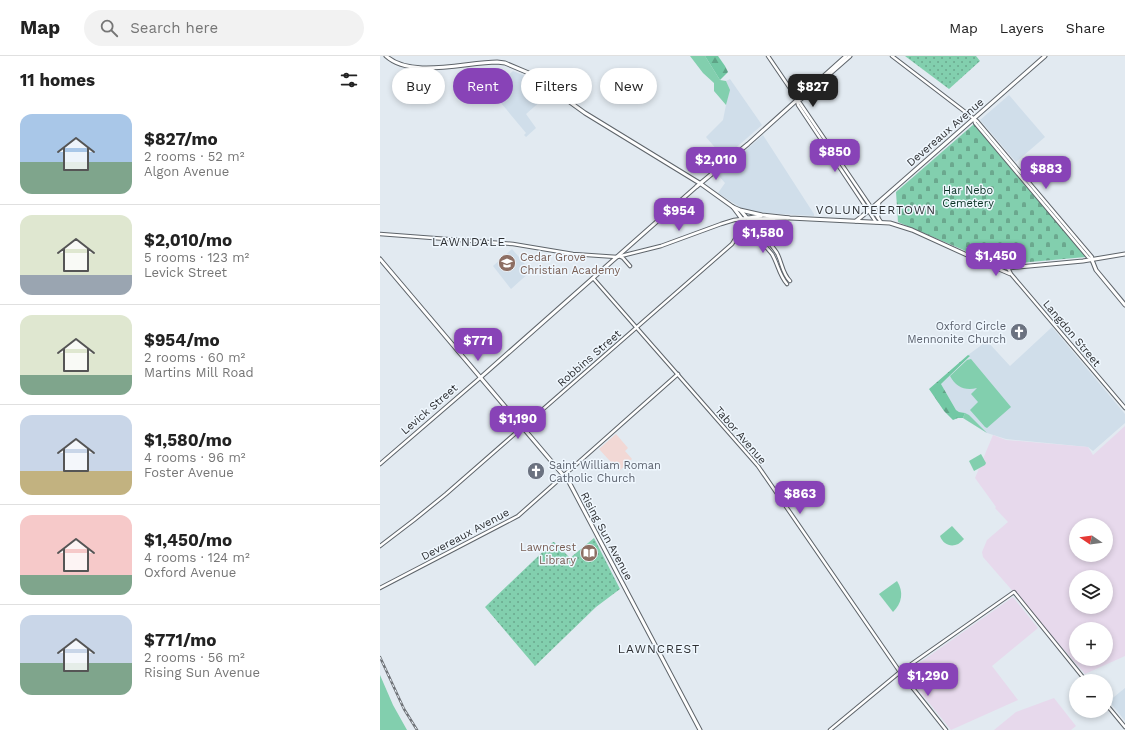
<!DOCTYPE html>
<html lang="en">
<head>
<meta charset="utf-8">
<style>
	:root { --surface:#fff; --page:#f2f2f2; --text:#222; --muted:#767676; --line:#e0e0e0; --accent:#8843b7 }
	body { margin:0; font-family:"Work Sans",sans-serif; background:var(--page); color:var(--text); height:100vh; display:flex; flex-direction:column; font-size:15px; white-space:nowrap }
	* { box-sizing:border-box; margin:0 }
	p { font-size:13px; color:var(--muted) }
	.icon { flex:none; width:22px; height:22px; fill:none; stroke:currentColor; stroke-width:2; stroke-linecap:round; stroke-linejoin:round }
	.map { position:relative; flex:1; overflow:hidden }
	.details { display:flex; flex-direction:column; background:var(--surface); width:380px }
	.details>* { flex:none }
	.hud { position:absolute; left:12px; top:12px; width:380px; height:36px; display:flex; gap:8px }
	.needle { width:26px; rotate:283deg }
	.fabs { position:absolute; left:689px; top:462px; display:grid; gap:8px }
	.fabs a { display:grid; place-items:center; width:44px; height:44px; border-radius:50%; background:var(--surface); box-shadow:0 2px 6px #0003; font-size:20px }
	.price { position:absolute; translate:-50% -34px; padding:0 9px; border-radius:8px; background:var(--accent); color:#fff; font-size:13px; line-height:26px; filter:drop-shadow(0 1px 2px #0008) }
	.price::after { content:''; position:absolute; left:50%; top:24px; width:12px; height:9px; margin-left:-6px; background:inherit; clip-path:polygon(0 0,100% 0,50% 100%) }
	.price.on { background:#222; color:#fff }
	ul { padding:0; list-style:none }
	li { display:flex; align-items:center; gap:12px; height:100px; padding:0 20px }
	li+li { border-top:1px solid var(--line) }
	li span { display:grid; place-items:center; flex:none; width:112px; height:80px; border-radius:12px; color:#555 }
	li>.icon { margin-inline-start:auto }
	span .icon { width:48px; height:48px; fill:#fffc; stroke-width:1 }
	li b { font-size:17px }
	h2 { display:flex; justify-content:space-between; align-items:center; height:48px; padding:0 20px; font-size:17px }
	.tag { padding:0 14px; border-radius:18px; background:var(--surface); box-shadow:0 2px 6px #0003; font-size:14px; line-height:36px }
	.tag.on { background:var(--accent); color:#fff }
	header { display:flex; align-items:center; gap:24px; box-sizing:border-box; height:56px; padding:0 20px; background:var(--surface); border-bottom:1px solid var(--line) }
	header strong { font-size:19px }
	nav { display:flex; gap:22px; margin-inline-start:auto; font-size:14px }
	.search { width:280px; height:36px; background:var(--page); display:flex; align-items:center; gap:10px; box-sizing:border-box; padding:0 14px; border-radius:22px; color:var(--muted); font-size:15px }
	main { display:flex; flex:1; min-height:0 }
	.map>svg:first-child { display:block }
</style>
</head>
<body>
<header>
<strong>Map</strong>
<div class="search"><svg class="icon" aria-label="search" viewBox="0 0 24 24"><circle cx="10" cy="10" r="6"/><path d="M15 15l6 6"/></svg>Search here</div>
<nav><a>Map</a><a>Layers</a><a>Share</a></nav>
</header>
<main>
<section class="details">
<h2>11 homes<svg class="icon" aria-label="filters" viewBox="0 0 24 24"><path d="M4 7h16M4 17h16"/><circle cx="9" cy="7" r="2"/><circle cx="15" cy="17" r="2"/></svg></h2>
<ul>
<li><span style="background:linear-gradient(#a9c7e8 60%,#7fa58c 0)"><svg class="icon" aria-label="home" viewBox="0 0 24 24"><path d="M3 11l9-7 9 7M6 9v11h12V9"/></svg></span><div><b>$827/mo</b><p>2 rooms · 52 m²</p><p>Algon Avenue</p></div></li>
<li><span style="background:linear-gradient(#dfe7d0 75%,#9aa5b1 0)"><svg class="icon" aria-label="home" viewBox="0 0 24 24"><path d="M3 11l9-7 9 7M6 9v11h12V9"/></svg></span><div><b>$2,010/mo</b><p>5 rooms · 123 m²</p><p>Levick Street</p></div></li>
<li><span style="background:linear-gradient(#dfe7d0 75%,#7fa58c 0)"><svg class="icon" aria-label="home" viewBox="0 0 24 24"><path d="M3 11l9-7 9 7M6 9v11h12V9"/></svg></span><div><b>$954/mo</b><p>2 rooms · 60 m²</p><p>Martins Mill Road</p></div></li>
<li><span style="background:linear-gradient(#c9d6e8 70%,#c2b280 0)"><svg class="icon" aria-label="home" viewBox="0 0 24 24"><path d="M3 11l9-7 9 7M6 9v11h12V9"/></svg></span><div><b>$1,580/mo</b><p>4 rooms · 96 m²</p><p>Foster Avenue</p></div></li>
<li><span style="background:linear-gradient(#f6c9c9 75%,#7fa58c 0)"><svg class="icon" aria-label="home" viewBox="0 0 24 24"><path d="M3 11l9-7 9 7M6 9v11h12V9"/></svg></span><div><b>$1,450/mo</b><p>4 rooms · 124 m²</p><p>Oxford Avenue</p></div></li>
<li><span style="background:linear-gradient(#c9d6e8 60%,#7fa58c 0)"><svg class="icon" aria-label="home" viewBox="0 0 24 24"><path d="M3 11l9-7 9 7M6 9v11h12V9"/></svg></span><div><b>$771/mo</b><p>2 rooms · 56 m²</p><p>Rising Sun Avenue</p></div></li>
</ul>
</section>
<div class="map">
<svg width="745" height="674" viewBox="0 0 745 674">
	<defs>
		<pattern id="forest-firs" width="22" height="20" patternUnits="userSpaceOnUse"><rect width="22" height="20" fill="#72c8a4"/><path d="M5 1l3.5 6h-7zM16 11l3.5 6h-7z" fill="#5ea386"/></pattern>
		<pattern id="cemetery-stones" width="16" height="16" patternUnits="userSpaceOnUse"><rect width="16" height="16" fill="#82cfae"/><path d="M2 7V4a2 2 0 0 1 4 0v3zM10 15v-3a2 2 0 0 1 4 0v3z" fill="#6ba88e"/></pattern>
		<pattern id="park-dots" width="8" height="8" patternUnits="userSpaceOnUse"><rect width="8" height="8" fill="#82cfae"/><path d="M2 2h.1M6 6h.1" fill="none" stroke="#6ba88e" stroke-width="1.8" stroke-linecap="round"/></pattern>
	</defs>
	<rect width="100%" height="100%" fill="#e2eaf1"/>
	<g fill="#d0deea">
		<polygon points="133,15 148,21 170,37 146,58 156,72 146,81 144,79 146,77 111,35"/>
		<polygon points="350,23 382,69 344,102 326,81 343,64 349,34 346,25"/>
		<polygon points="629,39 665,81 636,106 600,64"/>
		<polygon points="383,79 434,158 434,160 384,157 366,154 361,152 338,137 345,127 338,119"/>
		<polygon points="132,193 151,215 131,233 113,210"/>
		<polygon points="672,271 745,358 745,367 713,395 708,391 626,383 607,377 583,362 585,357 579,356 576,354 561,328 590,301 588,299 607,285 630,310"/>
		<polygon points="745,632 745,665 729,645"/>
	</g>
	<g fill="#e7d9ec" fill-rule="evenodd">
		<path d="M745 370V600L705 618 603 501 602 496 607 484 628 466 615 452 616 451 595 422 613 379 626 384 708 391 713 399ZM696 469H726V499H696ZM696 521H726V551H696ZM696 573H726V603H696Z"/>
		<polygon points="633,541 658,572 612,610 638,644 571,674 525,617"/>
		<polygon points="674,642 696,670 691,674 614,674 636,656"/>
	</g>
	<polygon fill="#f2d8d5" points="236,378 248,392 245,395 252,403 239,415 219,393"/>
	<g fill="#82cfae">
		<polygon points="310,0 325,0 340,24 346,25 350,34 346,49 334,35 334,27 323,17"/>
		<path d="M591 303 631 351 607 372 605 371 590 354 598 346 591 338 597 332C585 335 576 331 570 320L587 304Z"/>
		<polygon points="585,357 589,359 607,377 583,362"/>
		<polygon points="601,398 606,407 605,409 594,415 589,405"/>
		<path d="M572 470 584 483C576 493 564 491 560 480Z"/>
		<path d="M517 525C524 536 522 547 513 556L499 538Z"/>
		<polygon points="0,619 13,649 27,674 0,674"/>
	</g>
	<g fill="url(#forest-firs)">
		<polygon points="325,0 338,0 345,10 348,16 340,24"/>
		<polygon points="588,299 590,300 561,328 576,354 579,356 585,357 583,362 578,362 573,364 564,355 549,333"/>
	</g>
	<polygon fill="url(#cemetery-stones)" points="594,68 706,201 629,208 621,208 602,202 518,166 516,136"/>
	<g fill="url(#park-dots)">
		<polygon points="525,0 596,0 600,5 569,33"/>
		<polygon points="214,482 240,533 216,551 155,610 105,551 173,486 174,486 190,502"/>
	</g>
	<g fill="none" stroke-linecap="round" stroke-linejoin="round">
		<defs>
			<g id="tertiary">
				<polyline points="388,0 501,166"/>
				<polyline points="512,0 597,65 712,201 712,204"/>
				<polyline points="417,44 418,49 496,166"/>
				<polyline points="594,63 595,67 708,201 711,203"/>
				<path d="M367 162C376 174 389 184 397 197 402 206 402 217 410 225"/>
				<polyline points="498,162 499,147"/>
				<path d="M0 178 133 188 193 198 237 201 281 190 341 168 354 164 362 163 392 198C398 208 399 219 407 228"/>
				<path d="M385 182C383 172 385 167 394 163"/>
				<polyline points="241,201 243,202 250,210"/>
				<polyline points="609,209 630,218"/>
				<polyline points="628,212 631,218 745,352"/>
				<polyline points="213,222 378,410 520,616 566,674"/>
				<polyline points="0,408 101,321"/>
				<polyline points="0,490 34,464 66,438 352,188 357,180 364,164"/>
				<polyline points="0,532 138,460 298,318"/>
				<polyline points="726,648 745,671"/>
				<polyline points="450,674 520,616 634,536 706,625"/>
			</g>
			<g id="secondary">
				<polyline points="417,44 421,43 470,0"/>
				<polyline points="476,165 492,152 665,0"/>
				<polyline points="0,203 189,426 320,674"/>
				<polyline points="712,204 716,214 745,249"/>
				<polyline points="101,321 316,131 368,88 466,0"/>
			</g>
			<g id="primary">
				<path d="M6 0C31 23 86 6 117 6L125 7 151 18 205 57 321 128 353 151 360 154 382 159 410 162 510 167 532 174 598 204 616 210 628 212 703 205 745 198"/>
				<polyline points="353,151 362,163 381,160"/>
				<polyline points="361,155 367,162 371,163 408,162"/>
			</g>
		</defs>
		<use href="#tertiary" stroke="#5e646a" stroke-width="4.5"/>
		<use href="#secondary" stroke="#5e646a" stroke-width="5"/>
		<use href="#primary" stroke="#5e646a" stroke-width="5"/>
		<use href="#tertiary" stroke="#fff" stroke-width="2.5"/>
		<use href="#secondary" stroke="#fff" stroke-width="3"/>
		<use href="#primary" stroke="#fff" stroke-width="3"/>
		<defs>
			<polyline id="rail" points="0,601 24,653 37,674"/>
		</defs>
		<use href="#rail" stroke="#6f7378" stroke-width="2.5"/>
		<use href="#rail" stroke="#eff7fe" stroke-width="1" stroke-dasharray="3" stroke-linecap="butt"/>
	</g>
	<defs>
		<symbol id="school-disc" viewBox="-11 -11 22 22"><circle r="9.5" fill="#8d6e63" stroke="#eff7fe"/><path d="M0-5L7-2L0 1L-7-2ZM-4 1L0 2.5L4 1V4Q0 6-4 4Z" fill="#fff"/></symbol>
		<symbol id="church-disc" viewBox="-11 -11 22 22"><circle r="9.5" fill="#6b7280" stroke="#eff7fe"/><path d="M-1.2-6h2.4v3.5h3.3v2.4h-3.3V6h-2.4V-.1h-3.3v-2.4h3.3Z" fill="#fff"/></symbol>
		<symbol id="library-disc" viewBox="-11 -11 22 22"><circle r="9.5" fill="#8d6e63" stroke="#eff7fe"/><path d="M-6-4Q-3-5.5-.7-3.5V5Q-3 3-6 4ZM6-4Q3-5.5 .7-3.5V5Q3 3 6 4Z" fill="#fff"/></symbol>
	</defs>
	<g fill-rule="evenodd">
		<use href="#school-disc" x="117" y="197" width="20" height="20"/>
		<use href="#church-disc" x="629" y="266" width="20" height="20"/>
		<use href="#church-disc" x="146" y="405" width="20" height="20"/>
		<use href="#library-disc" x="199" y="487" width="20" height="20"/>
	</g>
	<g text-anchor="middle" stroke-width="3" stroke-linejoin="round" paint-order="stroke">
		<g font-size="11" fill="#2d2f32" stroke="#eff7fe">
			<text transform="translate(565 76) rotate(-41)" y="4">Devereaux Avenue</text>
			<text transform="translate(692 277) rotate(50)" y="4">Langdon Street</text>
			<text transform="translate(209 302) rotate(-41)" y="4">Robbins Street</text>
			<text transform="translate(49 353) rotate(-41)" y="4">Levick Street</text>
			<text transform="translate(361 379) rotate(49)" y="4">Tabor Avenue</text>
			<text transform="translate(85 478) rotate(-28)" y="4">Devereaux Avenue</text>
			<text transform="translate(227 480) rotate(62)" y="4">Rising Sun Avenue</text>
		</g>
		<g font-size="11" fill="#0a3224" stroke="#eff7fe">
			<text x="588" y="138">Har Nebo<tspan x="588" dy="13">Cemetery</tspan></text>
		</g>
		<g font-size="11" fill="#785e54" stroke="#eff7fe" text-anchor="start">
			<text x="140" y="205">Cedar Grove<tspan x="140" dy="13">Christian Academy</tspan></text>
			<text x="196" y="495" text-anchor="end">Lawncrest<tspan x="196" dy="13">Library</tspan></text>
		</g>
		<g font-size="11" fill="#5b616d" stroke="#eff7fe" text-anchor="end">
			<text x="626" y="274">Oxford Circle<tspan x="626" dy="13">Mennonite Church</tspan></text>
			<text x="169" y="413" text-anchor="start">Saint William Roman<tspan x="169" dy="13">Catholic Church</tspan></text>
		</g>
		<g font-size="12" letter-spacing="1" fill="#2d2f32" stroke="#eff7fe">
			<text x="496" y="158">VOLUNTEERTOWN</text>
			<text x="89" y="190">LAWNDALE</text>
			<text x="279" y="597">LAWNCREST</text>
		</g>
	</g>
</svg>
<div class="fabs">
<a><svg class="needle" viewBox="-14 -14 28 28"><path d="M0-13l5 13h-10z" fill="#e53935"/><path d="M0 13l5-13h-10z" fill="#767676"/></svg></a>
<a><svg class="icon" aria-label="layers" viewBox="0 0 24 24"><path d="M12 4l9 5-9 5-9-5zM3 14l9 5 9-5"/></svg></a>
<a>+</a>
<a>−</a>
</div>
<b class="price on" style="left:433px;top:52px">$827</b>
<b class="price" style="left:455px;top:117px">$850</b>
<b class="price" style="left:336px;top:125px">$2,010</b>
<b class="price" style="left:666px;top:134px">$883</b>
<b class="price" style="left:299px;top:176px">$954</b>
<b class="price" style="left:383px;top:198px">$1,580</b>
<b class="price" style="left:616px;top:221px">$1,450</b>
<b class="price" style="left:98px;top:306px">$771</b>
<b class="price" style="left:138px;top:384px">$1,190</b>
<b class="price" style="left:420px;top:459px">$863</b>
<b class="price" style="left:548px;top:641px">$1,290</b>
<div class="hud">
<a class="tag">Buy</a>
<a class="tag on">Rent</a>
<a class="tag">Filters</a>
<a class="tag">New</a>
</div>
</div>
</main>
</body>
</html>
